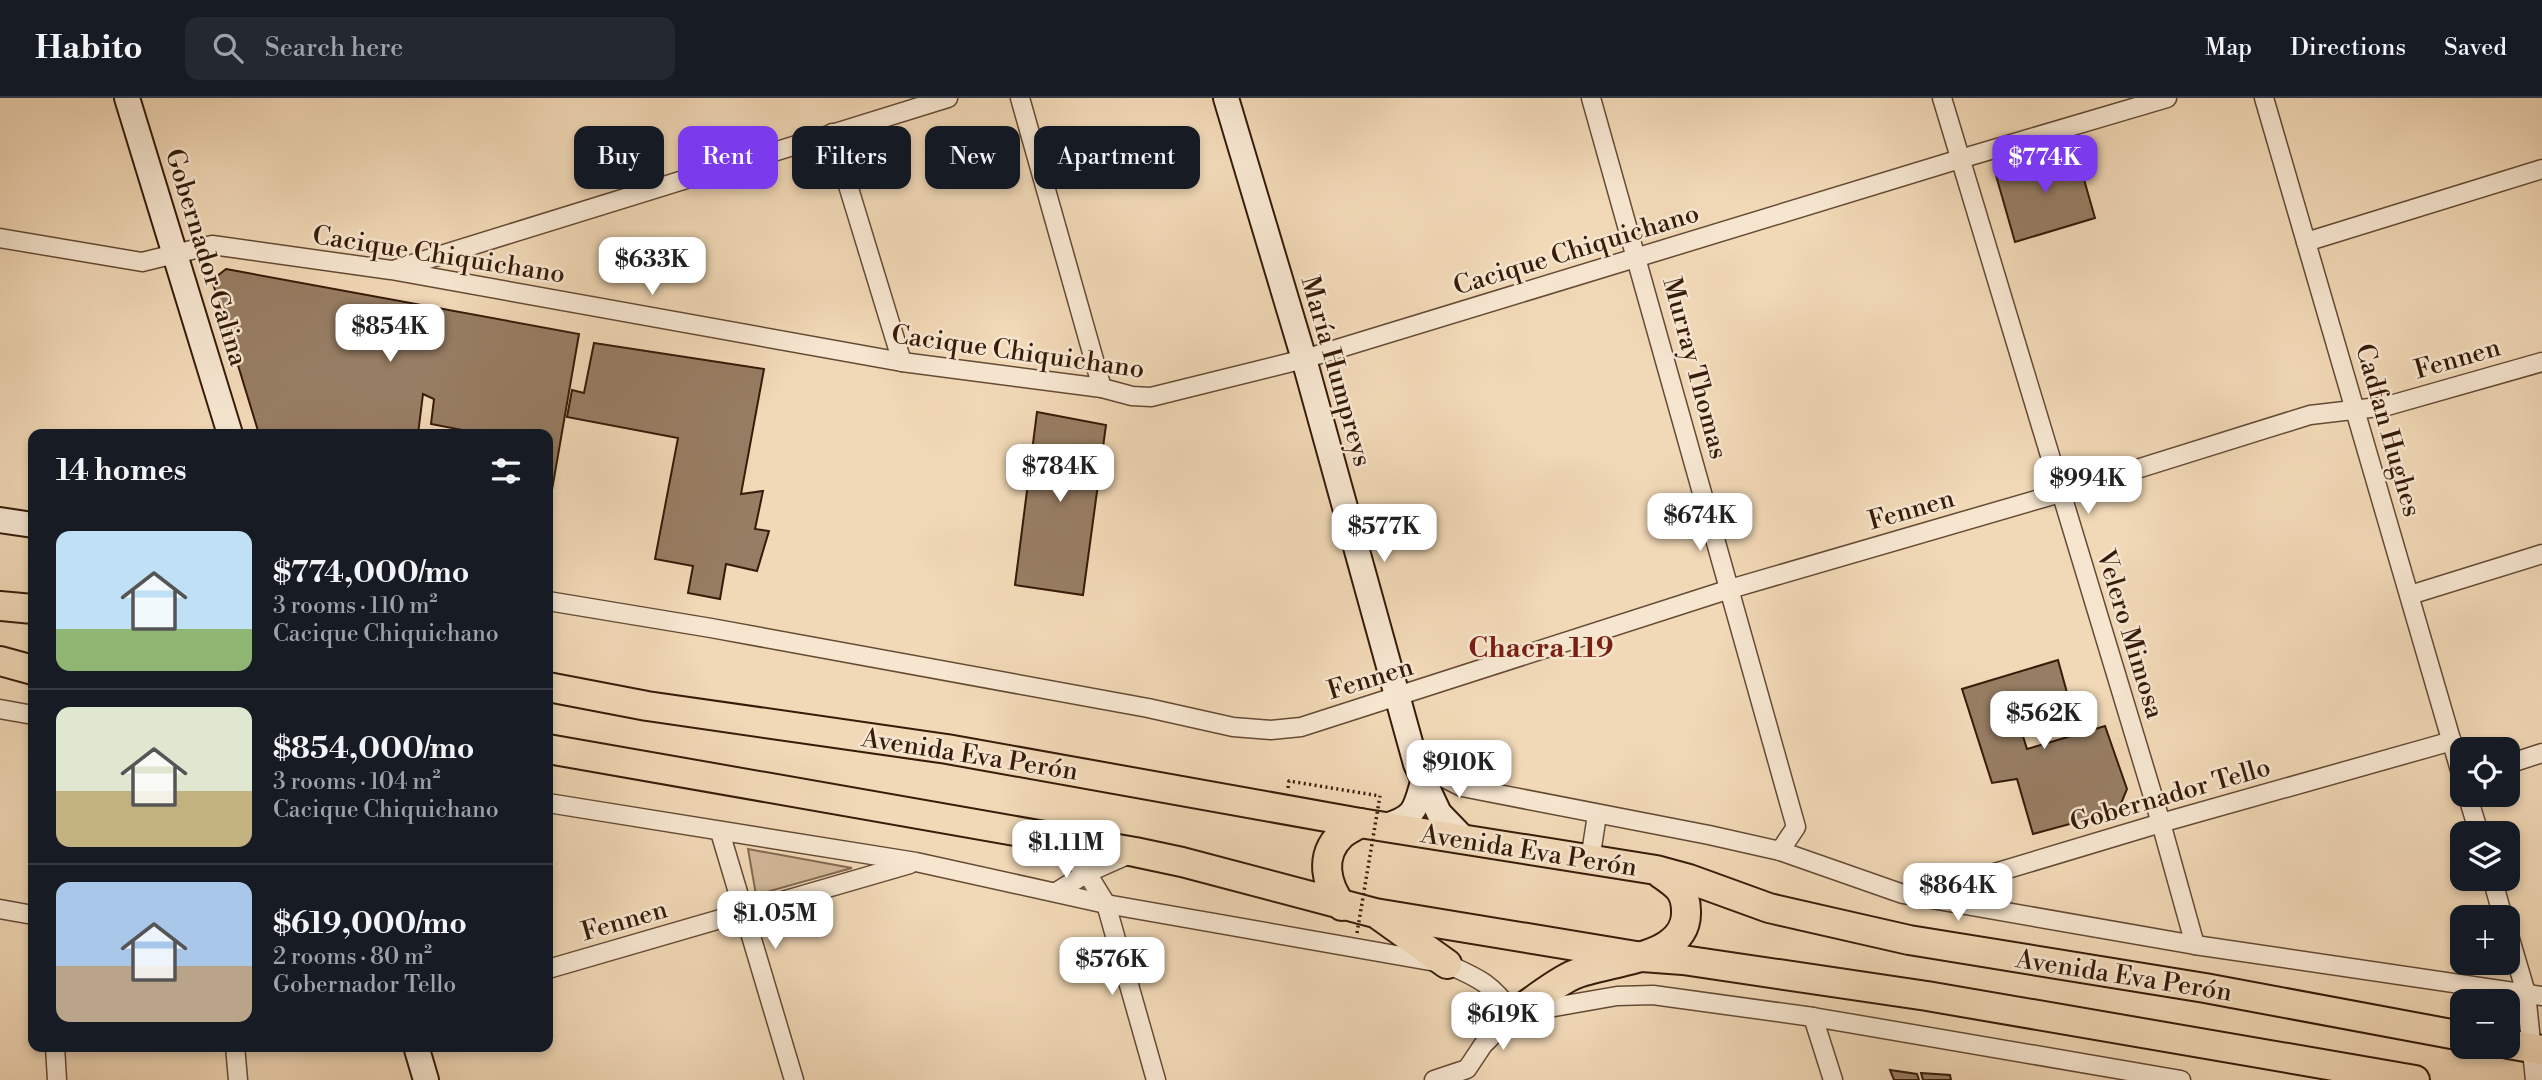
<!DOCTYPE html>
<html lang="en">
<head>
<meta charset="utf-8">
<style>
	:root { --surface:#171b24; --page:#242831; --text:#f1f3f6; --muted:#9ea1a6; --line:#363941; --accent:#7c3aed }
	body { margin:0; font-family:"Libre Bodoni",serif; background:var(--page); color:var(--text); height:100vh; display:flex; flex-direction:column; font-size:26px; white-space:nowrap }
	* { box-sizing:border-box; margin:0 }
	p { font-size:23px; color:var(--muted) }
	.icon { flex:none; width:38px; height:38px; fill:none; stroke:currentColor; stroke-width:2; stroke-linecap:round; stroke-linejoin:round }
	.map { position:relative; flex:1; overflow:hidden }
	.sheet { position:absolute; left:28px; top:331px; width:525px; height:623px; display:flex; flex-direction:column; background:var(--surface); border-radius:14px; box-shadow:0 4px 10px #0003 }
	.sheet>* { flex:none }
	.guide { position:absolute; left:574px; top:28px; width:665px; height:63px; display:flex; gap:14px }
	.tools { position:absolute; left:2450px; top:639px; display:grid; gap:14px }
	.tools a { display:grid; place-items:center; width:70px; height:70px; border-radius:14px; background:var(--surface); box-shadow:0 4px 10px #0003; font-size:35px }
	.price { position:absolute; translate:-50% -60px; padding:0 16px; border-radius:14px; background:#fff; color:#222; font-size:23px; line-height:46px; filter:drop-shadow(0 2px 4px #0008) }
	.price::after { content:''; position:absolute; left:50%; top:42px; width:21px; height:16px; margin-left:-10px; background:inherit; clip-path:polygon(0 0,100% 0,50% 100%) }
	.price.on { background:var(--accent); color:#fff }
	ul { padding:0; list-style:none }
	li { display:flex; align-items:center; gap:21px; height:175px; padding:0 28px }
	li+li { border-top:2px solid var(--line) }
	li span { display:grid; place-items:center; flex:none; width:196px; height:140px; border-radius:14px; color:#555 }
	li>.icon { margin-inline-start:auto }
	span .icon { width:84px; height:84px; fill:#fffc; stroke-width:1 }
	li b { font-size:30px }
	h2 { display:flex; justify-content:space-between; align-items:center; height:84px; padding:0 28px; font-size:30px }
	.tag { padding:0 24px; border-radius:14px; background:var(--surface); box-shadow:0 4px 10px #0003; font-size:24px; line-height:63px }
	.tag.on { background:var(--accent); color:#fff }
	header { display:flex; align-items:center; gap:42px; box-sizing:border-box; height:98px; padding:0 35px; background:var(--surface); border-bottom:2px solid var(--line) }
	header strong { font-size:33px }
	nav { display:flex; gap:38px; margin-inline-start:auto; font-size:24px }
	.search { width:490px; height:63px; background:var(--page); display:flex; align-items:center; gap:18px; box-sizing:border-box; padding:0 24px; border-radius:14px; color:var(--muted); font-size:26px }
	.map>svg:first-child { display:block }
</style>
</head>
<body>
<header>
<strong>Habito</strong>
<div class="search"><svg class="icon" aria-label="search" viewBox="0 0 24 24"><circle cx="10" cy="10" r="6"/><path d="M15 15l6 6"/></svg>Search here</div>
<nav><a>Map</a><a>Directions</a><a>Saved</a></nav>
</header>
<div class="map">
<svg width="2542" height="982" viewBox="0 0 2542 982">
	<rect width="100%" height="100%" fill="#f1d8b6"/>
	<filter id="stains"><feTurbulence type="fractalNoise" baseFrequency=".00286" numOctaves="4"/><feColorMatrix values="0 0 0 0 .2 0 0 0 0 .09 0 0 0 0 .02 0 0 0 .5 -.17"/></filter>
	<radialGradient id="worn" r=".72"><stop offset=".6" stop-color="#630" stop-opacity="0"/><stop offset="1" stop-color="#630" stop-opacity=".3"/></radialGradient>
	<polygon fill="#d1b899" stroke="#846a51" stroke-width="2" points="748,751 852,770 756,797"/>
	<g fill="#977d63" stroke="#361b09" stroke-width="2">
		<polygon points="2075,50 2095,120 2015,144 1995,74"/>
		<polygon points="226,171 579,236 548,415 548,336 483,336 431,326 434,301 423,296 418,336 259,336 212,182"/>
		<polygon points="594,245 764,271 741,396 763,393 755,431 769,433 757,473 726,466 720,501 688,495 693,468 655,461 678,340 567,319 572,292 584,295"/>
		<polygon points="1037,314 1106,327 1083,497 1015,487"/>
		<polygon points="2058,562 2069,602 2018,622 2027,651 2105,628 2127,691 2118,713 2033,736 2017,681 1992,685 1962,591"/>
		<polygon points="1890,972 1917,976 1919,982 1894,982"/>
		<polygon points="1921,975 1950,977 1951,982 1923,982"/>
	</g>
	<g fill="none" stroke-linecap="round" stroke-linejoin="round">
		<defs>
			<g id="street">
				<polyline points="1020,0 1102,290"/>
				<polyline points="1591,0 1796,729 1780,753"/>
				<polyline points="1942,0 2161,725 2195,847"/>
				<polyline points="2264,0 2462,679"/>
				<polyline points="832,35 902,264"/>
				<polyline points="0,140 142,164 212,147 391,172 902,264 1102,290 1132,298 1151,299 1304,261 1960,61 2167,0"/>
				<polyline points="2306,144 2542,71"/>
				<polyline points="396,171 948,0"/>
				<polyline points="2410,497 2542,456"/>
				<polyline points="548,503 711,530 1148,610 1233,629 1271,632 1301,629 1730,491 2060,395 2310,317 2387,308 2542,264"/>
				<polyline points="0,611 33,617"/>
				<polyline points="1416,666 1462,689 1709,737 1780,753 1903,796 2195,847 2542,898"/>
				<polyline points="2508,666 2542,655"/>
				<polyline points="2467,696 2479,735"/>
				<path d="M548 705 916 764 1106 806 1447 866C1481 881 1491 886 1514 916L1617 898 1653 897 1813 919 2181 982"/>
				<polyline points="720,734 794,982"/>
				<polyline points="1053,742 1087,775 1106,806 1156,982"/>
				<polyline points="1590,762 1597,717"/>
				<polyline points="2492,780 2503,819"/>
				<polyline points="1058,793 1087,775 1132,755"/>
				<polyline points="1913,794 1971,782 2161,725 2452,643"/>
				<polyline points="0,811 33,817"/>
				<polyline points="2508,834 2526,895 2535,982"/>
				<polyline points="548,871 910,766"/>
				<polyline points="1813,919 1833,982"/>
				<polyline points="55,948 57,982"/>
				<polyline points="235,948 238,982"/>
				<polyline points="1434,982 1467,971 1483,947 1514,916"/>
			</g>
			<g id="secondary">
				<polyline points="127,0 230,336"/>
				<polyline points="1226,0 1304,261 1416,666 1439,715 1465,742"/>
				<polyline points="0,422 33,427"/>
				<path d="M1386 728C1415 719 1415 712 1423 684"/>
				<polyline points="416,948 426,982"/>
			</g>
			<g id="primary">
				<polyline points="0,508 33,511"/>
				<polyline points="0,563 33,572"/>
				<polyline points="548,589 647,608 947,651 1360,725 1656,772 1689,781 1769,810 1909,842 2205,890 2462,938"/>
				<polyline points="548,651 1135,754 1182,764 1375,815 1642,859 1683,862 1927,898 2415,982"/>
				<path d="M1342 808C1326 787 1319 758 1341 737 1346 732 1354 729 1360 725"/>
				<polyline points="1380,818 1447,866"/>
				<path d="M1514 916C1533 903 1552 887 1573 877 1607 862 1688 863 1686 813 1686 793 1677 787 1661 776"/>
				<polyline points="2508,946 2542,952"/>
			</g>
		</defs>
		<use href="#street" stroke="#654a34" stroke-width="21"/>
		<use href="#secondary" stroke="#361b09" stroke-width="28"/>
		<use href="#primary" stroke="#361b09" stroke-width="32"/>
		<polyline stroke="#361b09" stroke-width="3.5" stroke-dasharray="2 3.5" stroke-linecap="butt" points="1288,690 1289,683 1380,698"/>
		<use href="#street" stroke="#f6e6d0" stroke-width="18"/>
		<use href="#secondary" stroke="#f6e6d0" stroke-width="24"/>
		<use href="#primary" stroke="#f1d8b6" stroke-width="28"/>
		<polyline stroke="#361b09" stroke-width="3.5" stroke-dasharray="2 3.5" stroke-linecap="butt" points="1357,835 1380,698"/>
	</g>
	<g text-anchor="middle" stroke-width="5" stroke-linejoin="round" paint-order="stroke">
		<g font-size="26" fill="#361b09" stroke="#f6e6d0">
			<text transform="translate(1576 151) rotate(-17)" y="9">Cacique Chiquichano</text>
			<text transform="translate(439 156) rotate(9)" y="9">Cacique Chiquichano</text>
			<text transform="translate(207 159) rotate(73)" y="9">Gobernador Galina</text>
			<text transform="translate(1018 253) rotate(8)" y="9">Cacique Chiquichano</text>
			<text transform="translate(2457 260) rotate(-16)" y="9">Fennen</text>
			<text transform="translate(1696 270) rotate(75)" y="9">Murray Thomas</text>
			<text transform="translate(1337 273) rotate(74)" y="9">María Humpreys</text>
			<text transform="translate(2389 332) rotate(74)" y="9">Cadfan Hughes</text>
			<text transform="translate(1911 411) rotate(-16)" y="9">Fennen</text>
			<text transform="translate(2131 536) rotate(73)" y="9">Velero Mimosa</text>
			<text transform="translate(1370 580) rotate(-17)" y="9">Fennen</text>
			<text transform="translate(970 656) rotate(9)" y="9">Avenida Eva Perón</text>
			<text transform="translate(2170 696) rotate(-16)" y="9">Gobernador Tello</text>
			<text transform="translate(1529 752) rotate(9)" y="9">Avenida Eva Perón</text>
			<text transform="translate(624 822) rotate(-16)" y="9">Fennen</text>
			<text transform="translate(2124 877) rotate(9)" y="9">Avenida Eva Perón</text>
		</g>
		<g font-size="28" font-weight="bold" fill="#7a1f14" stroke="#f6e6d0">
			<text x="1541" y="559">Chacra 119</text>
		</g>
	</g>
	<rect width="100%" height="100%" filter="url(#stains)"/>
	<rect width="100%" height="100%" fill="url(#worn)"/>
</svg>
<div class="tools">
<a><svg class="icon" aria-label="locate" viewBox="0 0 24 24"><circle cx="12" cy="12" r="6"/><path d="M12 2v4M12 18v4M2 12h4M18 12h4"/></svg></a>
<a><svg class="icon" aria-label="layers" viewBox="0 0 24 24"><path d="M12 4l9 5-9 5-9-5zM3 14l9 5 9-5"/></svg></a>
<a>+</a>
<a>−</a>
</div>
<b class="price on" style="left:2045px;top:97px">$774K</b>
<b class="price" style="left:652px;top:199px">$633K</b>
<b class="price" style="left:390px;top:266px">$854K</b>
<b class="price" style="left:1060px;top:406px">$784K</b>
<b class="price" style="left:2088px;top:418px">$994K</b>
<b class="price" style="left:1700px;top:455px">$674K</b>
<b class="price" style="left:1384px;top:466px">$577K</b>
<b class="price" style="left:2044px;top:653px">$562K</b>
<b class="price" style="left:1459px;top:702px">$910K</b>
<b class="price" style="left:1066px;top:782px">$1.11M</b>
<b class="price" style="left:1958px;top:825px">$864K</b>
<b class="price" style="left:775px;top:853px">$1.05M</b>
<b class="price" style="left:1112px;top:899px">$576K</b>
<b class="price" style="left:1503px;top:954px">$619K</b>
<div class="guide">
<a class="tag">Buy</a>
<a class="tag on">Rent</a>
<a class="tag">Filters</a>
<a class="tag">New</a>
<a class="tag">Apartment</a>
</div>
<section class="sheet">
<h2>14 homes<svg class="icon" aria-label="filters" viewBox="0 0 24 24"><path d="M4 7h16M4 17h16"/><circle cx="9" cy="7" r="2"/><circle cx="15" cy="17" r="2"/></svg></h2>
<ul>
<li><span style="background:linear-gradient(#bfe0f5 70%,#8fb573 0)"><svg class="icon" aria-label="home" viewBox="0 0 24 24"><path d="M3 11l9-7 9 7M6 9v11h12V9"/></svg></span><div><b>$774,000/mo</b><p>3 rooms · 110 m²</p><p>Cacique Chiquichano</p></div></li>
<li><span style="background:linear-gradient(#dfe7d0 60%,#c2b280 0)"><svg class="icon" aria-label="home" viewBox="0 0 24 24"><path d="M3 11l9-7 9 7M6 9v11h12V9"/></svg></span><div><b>$854,000/mo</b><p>3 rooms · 104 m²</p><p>Cacique Chiquichano</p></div></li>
<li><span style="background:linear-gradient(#a9c7e8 60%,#b9a48a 0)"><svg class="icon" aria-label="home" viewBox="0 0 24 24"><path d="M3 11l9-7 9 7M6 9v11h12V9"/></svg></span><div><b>$619,000/mo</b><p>2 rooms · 80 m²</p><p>Gobernador Tello</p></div></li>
</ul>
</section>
</div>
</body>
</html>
